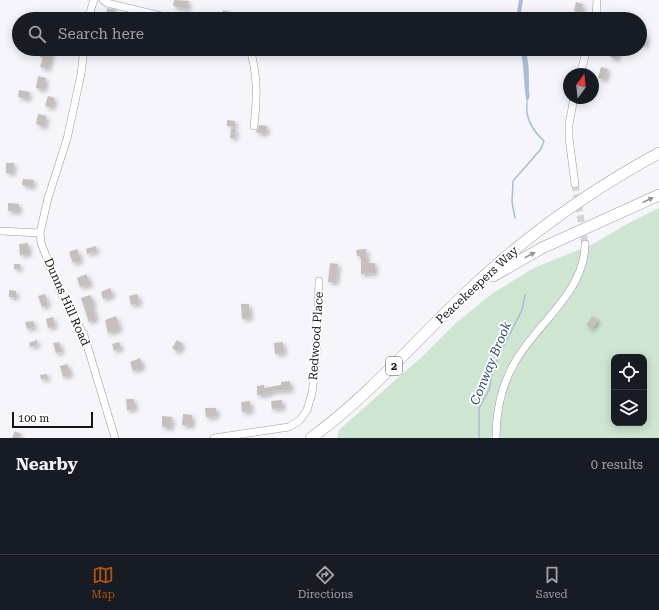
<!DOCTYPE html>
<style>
body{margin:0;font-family:"Roboto Serif",serif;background:#242831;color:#f1f3f6}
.controls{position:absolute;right:12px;bottom:12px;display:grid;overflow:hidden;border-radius:8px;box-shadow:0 2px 10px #0003}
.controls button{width:36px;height:36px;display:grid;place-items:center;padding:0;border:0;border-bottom:1px solid #363941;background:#171b24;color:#f1f3f6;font:20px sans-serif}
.compass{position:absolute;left:563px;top:68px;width:36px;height:36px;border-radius:50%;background:#171b24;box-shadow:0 2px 10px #0003;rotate:15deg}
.scale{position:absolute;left:12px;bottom:10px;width:81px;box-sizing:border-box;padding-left:4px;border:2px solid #151517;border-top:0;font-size:11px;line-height:14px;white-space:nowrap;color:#151517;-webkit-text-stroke:3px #fff;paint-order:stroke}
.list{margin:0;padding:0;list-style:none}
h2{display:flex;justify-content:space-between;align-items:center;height:52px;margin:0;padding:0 16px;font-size:17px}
h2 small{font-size:13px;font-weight:400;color:#9ea1a6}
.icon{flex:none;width:22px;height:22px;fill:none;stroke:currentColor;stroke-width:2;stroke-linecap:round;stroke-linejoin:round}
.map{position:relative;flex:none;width:659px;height:438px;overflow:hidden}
.search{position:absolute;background:#171b24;box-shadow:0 2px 10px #0003;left:12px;right:12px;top:12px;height:44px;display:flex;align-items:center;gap:10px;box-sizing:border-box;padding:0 14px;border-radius:22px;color:#9ea1a6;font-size:15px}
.sheet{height:116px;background:#171b24}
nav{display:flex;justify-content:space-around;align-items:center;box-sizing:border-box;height:56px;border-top:1px solid #363941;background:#171b24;font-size:11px;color:#9ea1a6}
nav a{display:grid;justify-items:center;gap:2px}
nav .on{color:#b45309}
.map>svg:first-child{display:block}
.green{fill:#cee5d1;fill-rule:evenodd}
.water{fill:#aabcd8}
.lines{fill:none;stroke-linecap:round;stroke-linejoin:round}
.stream{stroke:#aabcd8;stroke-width:1.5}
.building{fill:#c6c0bc;filter:url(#shadow)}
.minor-tunnel{stroke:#d3d3d9;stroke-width:7;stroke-dasharray:7 3.5;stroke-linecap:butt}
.minor-casing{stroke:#9b9ba1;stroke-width:8}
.highway-casing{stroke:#9b9ba1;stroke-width:12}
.minor{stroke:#fff;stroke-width:7}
.highway{stroke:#fff;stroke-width:11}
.oneway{fill:#969697}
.labels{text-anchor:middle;stroke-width:3.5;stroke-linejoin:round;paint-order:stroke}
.shield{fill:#fff;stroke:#5b5b5d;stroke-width:1}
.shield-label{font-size:11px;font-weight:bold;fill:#151517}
.street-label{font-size:12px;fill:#151517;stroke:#fff}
.water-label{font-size:13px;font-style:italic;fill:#2f4971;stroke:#fff}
</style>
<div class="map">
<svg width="659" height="438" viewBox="0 0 659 438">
<defs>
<filter id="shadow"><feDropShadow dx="2.5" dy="2.5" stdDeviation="2" flood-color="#0004"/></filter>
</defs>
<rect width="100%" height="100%" fill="#f5f5fb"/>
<path class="green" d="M659 208V438H337L339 430 425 354 457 322 493 293 534 268 593 244 627 224ZM614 357H644V423H614Z"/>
<g class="water">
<path d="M519 0H523L520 19H516Z"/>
<path d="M520 49H525C529 61 529 71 529 84 528 94 532 93 527 103 523 85 525 67 520 49Z"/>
</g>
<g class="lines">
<g class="stream">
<path d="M515 218 512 202 513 181 541 149 544 141C533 131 525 119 527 103"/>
<path d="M479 438V408L489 390 492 374 501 351 522 310 525 295"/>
</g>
</g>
<g class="building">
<path d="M174 0 189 1 187 9 173 6Z"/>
<path d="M576 2 583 4 581 13 574 11Z"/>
<path d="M107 8 116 10 114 19H106Z"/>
<path d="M223 10 230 12 229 19H222Z"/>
<path d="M643 34 647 36 645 46 641 45Z"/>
<path d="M611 49H619L617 59 610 57Z"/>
<path d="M44 50 52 53 48 69 40 67 43 58 40 57 41 51 44 52Z"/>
<path d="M601 67 608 69 605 80 598 78Z"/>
<path d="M38 76 46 78 44 90 36 88Z"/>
<path d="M19 90 30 92 28 99 18 97Z"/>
<path d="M48 96 55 98 52 108 45 106Z"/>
<path d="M38 114 46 116 45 127 36 124Z"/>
<path d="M227 120 235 121V127L227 126Z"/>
<path d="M259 125 267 126 266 134 255 132 258 129Z"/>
<path d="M231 129H236L235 138H230Z"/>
<path d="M6 163H14L13 173H6Z"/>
<path d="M23 179 34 180 33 187 22 185Z"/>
<path d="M8 203 19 204V212L8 211Z"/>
<path d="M28 243 29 254 20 255 19 244Z"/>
<path d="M96 246 97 251 87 254 86 249Z"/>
<path d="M77 249 81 260 73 263 69 252Z"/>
<path d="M366 249 367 263H375V273L361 274V258H360V256H357L356 250Z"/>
<path d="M330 263 338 264 336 282H328Z"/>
<rect x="14" y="264" width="6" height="5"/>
<path d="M86 274 91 284 80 287 77 278Z"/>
<path d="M110 288 113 295 103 299 101 292Z"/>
<path d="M9 290 16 291V298L9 297Z"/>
<path d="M45 294 48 305 42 307 38 296Z"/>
<path d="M137 294 140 303 131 305 129 296Z"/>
<path d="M90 295 94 303 92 304 96 319 89 322 81 298Z"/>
<path d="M241 304H249L250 318 242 319Z"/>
<path d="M116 316 120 329 108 333 105 320Z"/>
<path d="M592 316 598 320 592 329 586 325Z"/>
<path d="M53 317 55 326 48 328 46 319Z"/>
<path d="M33 321 35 327 27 329 25 322Z"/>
<path d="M37 340 38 345 30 347 29 343Z"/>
<path d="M177 340 183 344 178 352 172 348Z"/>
<path d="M59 342 62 352 56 353 53 343Z"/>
<path d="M119 342 121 348 114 351 112 344Z"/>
<path d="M283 342 284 353 275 354 274 343Z"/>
<path d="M140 358 143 367 133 371 130 362Z"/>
<path d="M67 364 71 374 63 377 60 366Z"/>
<path d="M47 374 48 379H41L40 375Z"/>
<path d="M290 381 291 390 270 391V394L257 395V386L264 385V388L281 385V382Z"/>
<path d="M126 399H134L135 409 127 410Z"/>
<path d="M282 400 283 408 272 409 271 401Z"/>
<path d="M250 401 251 411 242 412 241 402Z"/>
<path d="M205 408H216L217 416 206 417Z"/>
<path d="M183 414 192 415V426L182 425Z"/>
<path d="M162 416 172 417 171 428 162 427Z"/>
<path d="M15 431 21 434 19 438H12Z"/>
</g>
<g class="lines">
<path class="minor-tunnel" d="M575 184 585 244"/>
<defs>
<g id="minor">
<path d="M103 0 107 3 174 19"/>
<path d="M89 19 91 9 94 0"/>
<path d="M596 19 597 0"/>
<path d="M84 49 81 74 67 139 48 198 40 233 41 243 59 289 84 335 115 438"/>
<path d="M250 49C258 76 257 99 254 126"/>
<path d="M580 74 587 49"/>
<path d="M574 98 569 124V138L575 184"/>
<path d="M0 231 40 233"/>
<path d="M214 438 289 427 300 420 307 410 312 393 316 359 319 281"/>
<path d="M496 438C496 411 501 386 515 362 537 323 585 292 585 244"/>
</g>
<g id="highway">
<path d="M493 276 542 248 659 195"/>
<path d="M311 438C370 395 417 339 470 289 527 235 591 190 659 153"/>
</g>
</defs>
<use href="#minor" class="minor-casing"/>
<use href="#highway" class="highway-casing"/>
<use href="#minor" class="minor"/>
<use href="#highway" class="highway"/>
</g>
<defs><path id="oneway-solid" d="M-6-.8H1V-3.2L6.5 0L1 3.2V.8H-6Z"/></defs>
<g class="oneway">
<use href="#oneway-solid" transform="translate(648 200) rotate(-24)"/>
<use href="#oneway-solid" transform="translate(530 255) rotate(-28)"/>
</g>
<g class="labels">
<rect class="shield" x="386" y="357" width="16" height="18" rx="3"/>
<g class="shield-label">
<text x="394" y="370">2</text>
</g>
<g class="street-label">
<text transform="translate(477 285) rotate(-43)" y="4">Peacekeepers Way</text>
<text transform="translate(67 302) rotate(66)" y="4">Dunns Hill Road</text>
<text transform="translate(316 336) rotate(-86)" y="4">Redwood Place</text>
</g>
<g class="water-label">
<text transform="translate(490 363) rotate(-68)" y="5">Conway Brook</text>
</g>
</g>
</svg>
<div class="controls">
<button><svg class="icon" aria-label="locate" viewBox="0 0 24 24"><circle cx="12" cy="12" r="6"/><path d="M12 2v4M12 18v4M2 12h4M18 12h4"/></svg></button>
<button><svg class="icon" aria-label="layers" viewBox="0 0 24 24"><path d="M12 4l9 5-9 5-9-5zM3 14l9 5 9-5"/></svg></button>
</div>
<svg class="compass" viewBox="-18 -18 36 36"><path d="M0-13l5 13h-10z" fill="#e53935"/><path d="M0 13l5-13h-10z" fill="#9ea1a6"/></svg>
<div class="scale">100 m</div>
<div class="search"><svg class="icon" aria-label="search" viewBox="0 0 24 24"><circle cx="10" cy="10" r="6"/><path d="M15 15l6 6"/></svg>Search here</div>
</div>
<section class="sheet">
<h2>Nearby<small>0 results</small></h2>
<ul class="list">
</ul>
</section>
<nav>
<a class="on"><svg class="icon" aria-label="map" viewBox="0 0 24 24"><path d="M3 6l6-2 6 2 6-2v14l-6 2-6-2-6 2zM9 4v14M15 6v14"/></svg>Map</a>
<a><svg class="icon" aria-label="directions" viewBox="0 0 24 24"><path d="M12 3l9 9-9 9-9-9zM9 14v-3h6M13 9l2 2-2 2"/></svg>Directions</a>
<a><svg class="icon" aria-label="saved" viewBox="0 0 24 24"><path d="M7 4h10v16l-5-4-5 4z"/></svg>Saved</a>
</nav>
